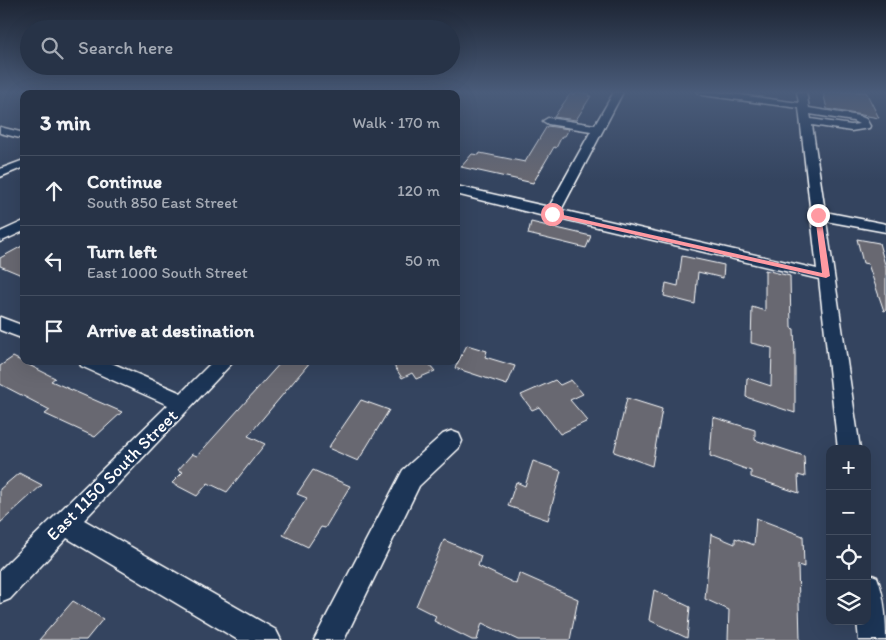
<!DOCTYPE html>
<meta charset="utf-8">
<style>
body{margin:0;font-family:Itim,sans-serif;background:#333f52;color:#f1f3f6}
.controls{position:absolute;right:15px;bottom:15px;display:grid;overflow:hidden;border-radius:10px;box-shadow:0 5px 20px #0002}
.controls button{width:45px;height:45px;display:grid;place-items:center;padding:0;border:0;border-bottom:1px solid #434e60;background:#273347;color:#f1f3f6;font:25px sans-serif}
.stop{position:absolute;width:15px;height:15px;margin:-11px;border:4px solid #ff9aa2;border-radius:50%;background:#fff}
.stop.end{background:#ff9aa2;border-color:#fff;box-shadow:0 1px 5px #0008}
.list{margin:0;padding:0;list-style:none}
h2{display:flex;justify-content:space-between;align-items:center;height:65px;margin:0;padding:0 20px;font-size:21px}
h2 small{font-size:16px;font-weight:400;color:#a4aab4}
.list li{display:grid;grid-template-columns:32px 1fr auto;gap:15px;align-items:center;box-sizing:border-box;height:70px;padding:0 20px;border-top:1px solid #434e60}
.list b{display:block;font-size:19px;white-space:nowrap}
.list p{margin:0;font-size:16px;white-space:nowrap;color:#a4aab4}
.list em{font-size:16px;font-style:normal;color:#a4aab4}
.icon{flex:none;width:28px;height:28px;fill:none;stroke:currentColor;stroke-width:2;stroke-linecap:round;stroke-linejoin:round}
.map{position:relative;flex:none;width:886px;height:640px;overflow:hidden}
.search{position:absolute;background:#273347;box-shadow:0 5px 20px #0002;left:20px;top:20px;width:440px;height:55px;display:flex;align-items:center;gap:12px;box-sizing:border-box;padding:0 18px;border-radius:28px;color:#a4aab4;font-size:19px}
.panel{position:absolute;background:#273347;box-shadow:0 5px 20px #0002;left:20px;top:90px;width:440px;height:275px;border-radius:10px}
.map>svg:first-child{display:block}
.building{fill:#686871;stroke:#fff}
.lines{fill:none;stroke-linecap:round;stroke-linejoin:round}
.minor-casing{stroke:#fff;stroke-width:3}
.minor{fill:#1d3557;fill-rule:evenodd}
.route{fill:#ff9aa2}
.labels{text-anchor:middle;stroke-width:4;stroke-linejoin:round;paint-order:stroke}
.near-street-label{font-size:18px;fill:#fff;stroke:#1d3557}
</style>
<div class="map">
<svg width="886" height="640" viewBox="0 0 886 640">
<rect width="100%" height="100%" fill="#34445f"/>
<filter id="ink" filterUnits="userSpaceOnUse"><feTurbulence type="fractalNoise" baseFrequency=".02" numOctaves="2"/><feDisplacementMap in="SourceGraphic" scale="10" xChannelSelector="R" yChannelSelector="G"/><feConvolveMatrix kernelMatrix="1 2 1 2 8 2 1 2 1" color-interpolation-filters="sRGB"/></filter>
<g filter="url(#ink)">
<g class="building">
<path d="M576 92 590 94 588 96H591L576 120 554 117 570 94H574Z"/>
<path d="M823 92H866L879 118 827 109Z"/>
<path d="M547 126 569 129 565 136H562L556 148 554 147 533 183 461 167 472 154 479 155 480 153 525 162Z"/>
<path d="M531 222 591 236 586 248 528 234Z"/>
<path d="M857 239 879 243 886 268V310L884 311 868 264 863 263Z"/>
<path d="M24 245V276L0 266V258Z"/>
<path d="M682 256 724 265 723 278 698 272 695 304 664 296 666 283 678 286Z"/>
<path d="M765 270 790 276 791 328 794 329 795 355V413L746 397 747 378 771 386 772 348 751 343 752 307 765 311Z"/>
<path d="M467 345 487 351 485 357 515 366 507 385 455 368Z"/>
<path d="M13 357 55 378 51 381 122 412 95 437 45 414 50 410 0 384V366Z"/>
<path d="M282 361H311L248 436 265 444 227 492 208 483 197 496 172 483 183 472 178 470 192 454 197 456Z"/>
<path d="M391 361H439L430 365 435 371 416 379 412 373 402 378Z"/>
<path d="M555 380 560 385 571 380 583 394 570 400 588 421 560 434 539 407 532 410 521 395Z"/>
<path d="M627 398 662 409 652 466 614 452Z"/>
<path d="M361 400 389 410 358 461 328 448Z"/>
<path d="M713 417 755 430V440L804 456 805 477 798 475 799 493 751 477V471L710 456Z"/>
<path d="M533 461 561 471 548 520 508 506 516 482 525 486Z"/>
<path d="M313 470 350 486 325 528 321 527 308 547 283 535 307 498 297 494Z"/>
<path d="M19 473 42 485 0 523V489Z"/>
<path d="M756 518 803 536 804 567 798 565 800 640H728L729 610 705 599 711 534 735 544V538L754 545Z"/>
<path d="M444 540 481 556 478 566 516 584 519 573 578 599 570 640H518L482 623 477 640H472L434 621 436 616 416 606Z"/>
<path d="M654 590 690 607 687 638 649 620Z"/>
<path d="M73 601 103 619 86 640H39Z"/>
</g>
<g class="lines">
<defs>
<g id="minor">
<path d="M148 92H166L169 94H150Z"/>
<path d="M178 92H190L188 94H176Z"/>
<path d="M614 92H623L561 210 817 269 799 108 702 95 697 92H718L799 103 797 92H806L809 108 859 116 866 119 870 126 869 128 851 131 812 125 825 212 886 224V232L826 221 860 449H838L819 279 555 217 552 218 456 194V186L549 207 591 131 548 124 543 121 548 118 595 125ZM810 114 853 121 859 124 851 125 811 119Z"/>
<path d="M0 127 24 133V139L0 133Z"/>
<path d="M24 160V167L0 177V169Z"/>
<path d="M24 221V231L0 242V232Z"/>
<path d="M0 317 24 326V339L0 330Z"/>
<path d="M79 361H107L181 393 213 361H234L84 520 276 630 281 640H238L67 538 10 599 0 603V570L168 405 81 366Z"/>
<path d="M451 431 459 434 462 441 459 448 419 486 344 640H314L403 470 443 434Z"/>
<path d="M867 573 877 577C885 597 886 619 886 640H859L857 621H867Z"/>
</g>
</defs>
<use href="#minor" class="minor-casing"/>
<use href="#minor" class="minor"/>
</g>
</g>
<linearGradient id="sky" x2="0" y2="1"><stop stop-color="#1d2534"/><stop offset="0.51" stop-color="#4a5c7a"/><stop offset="1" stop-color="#4a5c7a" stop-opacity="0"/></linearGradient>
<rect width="886" height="181" fill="url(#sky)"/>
<path class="route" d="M550 212 822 273 815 215 818 213 821 215 830 276 826 278 552 216 549 214Z"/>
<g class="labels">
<g class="near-street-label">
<text transform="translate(112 475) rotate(-45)" y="6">East 1150 South Street</text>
</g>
</g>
</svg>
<div class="controls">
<button>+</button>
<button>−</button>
<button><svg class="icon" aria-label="locate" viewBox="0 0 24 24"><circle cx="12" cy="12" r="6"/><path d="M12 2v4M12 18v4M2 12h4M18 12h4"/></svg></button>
<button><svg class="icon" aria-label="layers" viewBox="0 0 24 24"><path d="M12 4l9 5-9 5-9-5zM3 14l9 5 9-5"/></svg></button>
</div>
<div class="stop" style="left:552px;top:214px"></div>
<div class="stop end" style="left:818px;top:215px"></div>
<div class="search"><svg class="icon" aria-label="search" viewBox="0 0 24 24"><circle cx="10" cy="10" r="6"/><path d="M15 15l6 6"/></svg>Search here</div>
<section class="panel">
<h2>3 min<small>Walk · 170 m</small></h2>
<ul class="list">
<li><svg class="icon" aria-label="ahead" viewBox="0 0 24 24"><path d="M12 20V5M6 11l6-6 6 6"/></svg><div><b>Continue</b><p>South 850 East Street</p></div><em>120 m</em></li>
<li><svg class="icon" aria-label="left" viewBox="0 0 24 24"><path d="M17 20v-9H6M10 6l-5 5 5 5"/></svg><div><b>Turn left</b><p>East 1000 South Street</p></div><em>50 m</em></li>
<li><svg class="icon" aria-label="arrive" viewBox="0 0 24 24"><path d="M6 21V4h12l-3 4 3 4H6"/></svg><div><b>Arrive at destination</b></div></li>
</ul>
</section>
</div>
